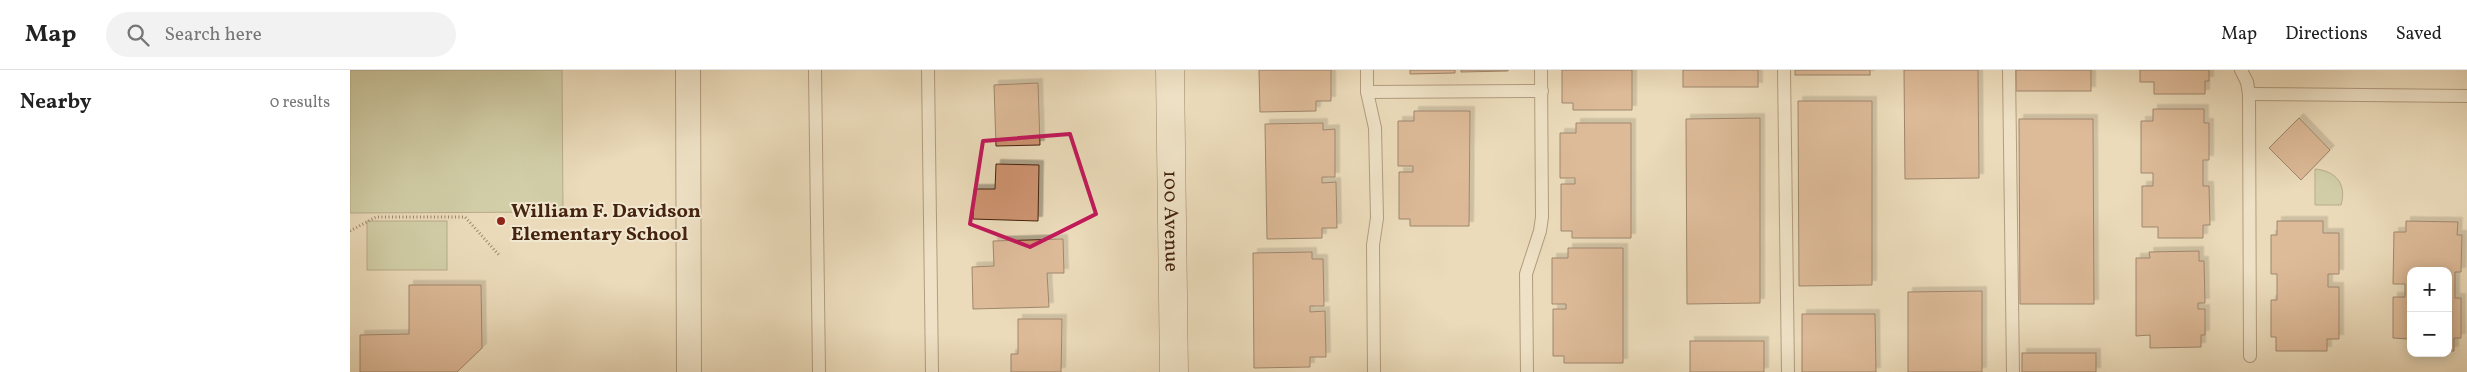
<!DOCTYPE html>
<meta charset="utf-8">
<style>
body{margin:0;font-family:Vollkorn,serif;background:#f2f2f2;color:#222}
.controls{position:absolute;right:15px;bottom:15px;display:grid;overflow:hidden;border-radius:10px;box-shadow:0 2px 12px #0003}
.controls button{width:45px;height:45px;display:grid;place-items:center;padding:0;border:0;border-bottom:1px solid #e0e0e0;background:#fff;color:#222;font:25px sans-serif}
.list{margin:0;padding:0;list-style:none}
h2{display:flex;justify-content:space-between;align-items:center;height:65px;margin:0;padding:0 20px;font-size:21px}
h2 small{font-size:16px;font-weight:400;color:#767676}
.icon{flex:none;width:28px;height:28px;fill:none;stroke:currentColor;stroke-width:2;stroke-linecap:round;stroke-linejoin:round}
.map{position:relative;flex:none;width:2117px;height:302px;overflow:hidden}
header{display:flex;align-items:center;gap:30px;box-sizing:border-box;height:70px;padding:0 25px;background:#fff;border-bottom:1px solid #e0e0e0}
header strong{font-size:24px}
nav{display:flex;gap:28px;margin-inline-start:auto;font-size:18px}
.search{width:350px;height:45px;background:#f2f2f2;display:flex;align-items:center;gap:12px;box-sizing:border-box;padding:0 18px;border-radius:28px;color:#767676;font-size:19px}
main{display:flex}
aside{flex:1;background:#fff}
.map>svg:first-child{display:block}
.green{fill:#b4c192;stroke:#7c7250}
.building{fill:#cd9370;stroke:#44230f;filter:url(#shadow)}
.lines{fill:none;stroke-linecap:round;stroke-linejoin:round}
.lane-casing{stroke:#6e513a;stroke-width:14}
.street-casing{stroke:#6e513a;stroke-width:26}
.secondary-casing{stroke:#44230f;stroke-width:29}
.path{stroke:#44230f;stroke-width:3;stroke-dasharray:1 2.5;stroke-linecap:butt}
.lane{stroke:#f2e8d2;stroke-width:12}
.street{stroke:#f2e8d2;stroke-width:24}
.secondary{stroke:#f2e8d2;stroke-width:28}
.marked{fill:none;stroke:#c2185b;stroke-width:4;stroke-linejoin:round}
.poi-dot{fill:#8f2418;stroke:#f2e8d2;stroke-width:2}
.labels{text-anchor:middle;stroke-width:4;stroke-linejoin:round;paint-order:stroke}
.poi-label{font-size:20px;font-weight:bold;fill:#44230f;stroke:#f2e8d2;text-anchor:start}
.street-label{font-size:20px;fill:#44230f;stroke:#f2e8d2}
</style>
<header>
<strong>Map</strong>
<div class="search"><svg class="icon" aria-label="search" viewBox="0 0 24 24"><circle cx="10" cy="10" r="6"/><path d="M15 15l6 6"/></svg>Search here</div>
<nav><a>Map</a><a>Directions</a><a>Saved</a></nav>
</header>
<main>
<aside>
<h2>Nearby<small>0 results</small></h2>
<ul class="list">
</ul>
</aside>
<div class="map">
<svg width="2117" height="302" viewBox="0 0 2117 302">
<defs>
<filter id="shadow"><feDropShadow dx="4.5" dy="-4.5" stdDeviation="0" flood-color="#0004"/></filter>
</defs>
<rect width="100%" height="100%" fill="#ebdbba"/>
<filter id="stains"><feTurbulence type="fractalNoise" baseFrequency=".004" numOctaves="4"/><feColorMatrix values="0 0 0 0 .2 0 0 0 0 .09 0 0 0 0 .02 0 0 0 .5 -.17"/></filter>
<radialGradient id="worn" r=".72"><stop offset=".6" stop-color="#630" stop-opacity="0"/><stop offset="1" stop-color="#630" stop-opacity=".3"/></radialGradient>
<g class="green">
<path d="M0 0H212L213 142 0 143Z"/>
<path d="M1965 99C1986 101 1997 114 1991 135H1965Z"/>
<rect x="17" y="151" width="80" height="49"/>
</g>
<g class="building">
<path d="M909 0H981V31H966V41L910 42Z"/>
<path d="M1060 0H1105V3L1060 4Z"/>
<path d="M1111 0H1158V1L1111 2Z"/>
<path d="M1212 0H1282V40H1223V33H1212Z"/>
<rect x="1333" y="0" width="75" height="17"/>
<rect x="1445" y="0" width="75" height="5"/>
<path d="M1554 0H1628L1629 108 1555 109Z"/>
<rect x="1666" y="0" width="75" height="21"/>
<path d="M1790 0H1859V11H1855V24H1804V12H1790Z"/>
<path d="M688 13 690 75 646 76 644 15Z"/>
<path d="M1448 31H1522V215L1449 216Z"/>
<path d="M1803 39H1854V53H1859V90H1853V116H1859L1860 155H1853V168H1808V157H1792V116H1803V103H1791V51H1803Z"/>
<path d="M1064 41H1120L1119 156H1060V149H1049V102H1063V96H1048V51H1064Z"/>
<path d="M1410 48V233L1337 234 1336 49Z"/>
<path d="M1949 48 1980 80 1951 110 1919 78Z"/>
<path d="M1669 49H1743L1744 234H1670Z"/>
<path d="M973 53V60L985 59V107H972V113L986 112 987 158H972V168L917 169 915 54Z"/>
<path d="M1226 53H1281V168H1222V161H1211V114H1225V108H1210V63H1226Z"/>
<path d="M646 94 689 95 688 151 623 149 624 119H645Z"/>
<path d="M1927 151H1973V163H1989V204H1978V217H1989V269H1977V281H1926V267H1921V230H1927V204H1921V165H1927Z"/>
<path d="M2056 151 2108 152 2107 165H2112L2111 202H2105V228H2111V268H2104V281H2098V201H2061V280H2059V269L2043 268V227H2055V214H2043L2044 162H2056Z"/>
<path d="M713 169 714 203H697L699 237 623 239 622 197 644 196 643 171Z"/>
<path d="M1218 178H1273V293H1214V286H1203V239H1216V234H1202V188H1218Z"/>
<path d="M1849 181V191H1854L1855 233H1848V239H1855V265H1851V277L1800 278V265L1786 266V188H1800L1799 182Z"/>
<path d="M962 182V189H973L974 236H960V242L975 241 976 287H960V297L904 298 903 183Z"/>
<path d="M59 215H131L132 278 107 302H10V265L59 264Z"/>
<path d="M1632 221V302H1558V222Z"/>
<path d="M1452 244H1525L1526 302H1452Z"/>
<path d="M668 249H712L711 302H661V284H668Z"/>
<rect x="1340" y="271" width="74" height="31"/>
<rect x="1672" y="283" width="74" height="19"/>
</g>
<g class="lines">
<defs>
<g id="lane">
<path d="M465 0 469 302"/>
<path d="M578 0 582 302"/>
<path d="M1017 0V22L1025 58 1027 148 1023 175 1024 302"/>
<path d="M1434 0 1438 302"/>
<path d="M1659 0 1663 302"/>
<path d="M1891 0 1897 12 1899 24 1900 286"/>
<path d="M1017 22 1192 21"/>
<path d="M1899 24 2117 26"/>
<path d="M1177 302 1176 204 1190 161 1192 147 1191 0"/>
</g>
<path id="street" d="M338 0 339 302"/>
<g id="secondary">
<path id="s1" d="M820 0 824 302"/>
</g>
</defs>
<use href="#lane" class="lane-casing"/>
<use href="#street" class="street-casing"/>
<use href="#secondary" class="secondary-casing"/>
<path class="path" d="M0 161 26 147H115L149 185"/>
<use href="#lane" class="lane"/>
<use href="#street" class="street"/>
<use href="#secondary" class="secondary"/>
</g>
<path d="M0 0H2117V302H0ZM720 64 746 144 680 177 620 154 633 71Z" fill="#ebdbba" fill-opacity=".55" fill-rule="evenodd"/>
<path class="marked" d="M720 64 746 144 680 177 620 154 633 71Z"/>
<circle class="poi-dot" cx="151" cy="151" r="5"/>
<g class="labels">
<g class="poi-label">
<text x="161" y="147">William F. Davidson<tspan x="161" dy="23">Elementary School</tspan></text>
</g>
<g class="street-label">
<text dy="7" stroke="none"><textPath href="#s1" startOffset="151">100 Avenue</textPath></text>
</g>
</g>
<rect width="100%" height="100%" filter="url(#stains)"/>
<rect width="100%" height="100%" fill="url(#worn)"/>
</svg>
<div class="controls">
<button>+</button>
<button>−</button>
</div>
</div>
</main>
